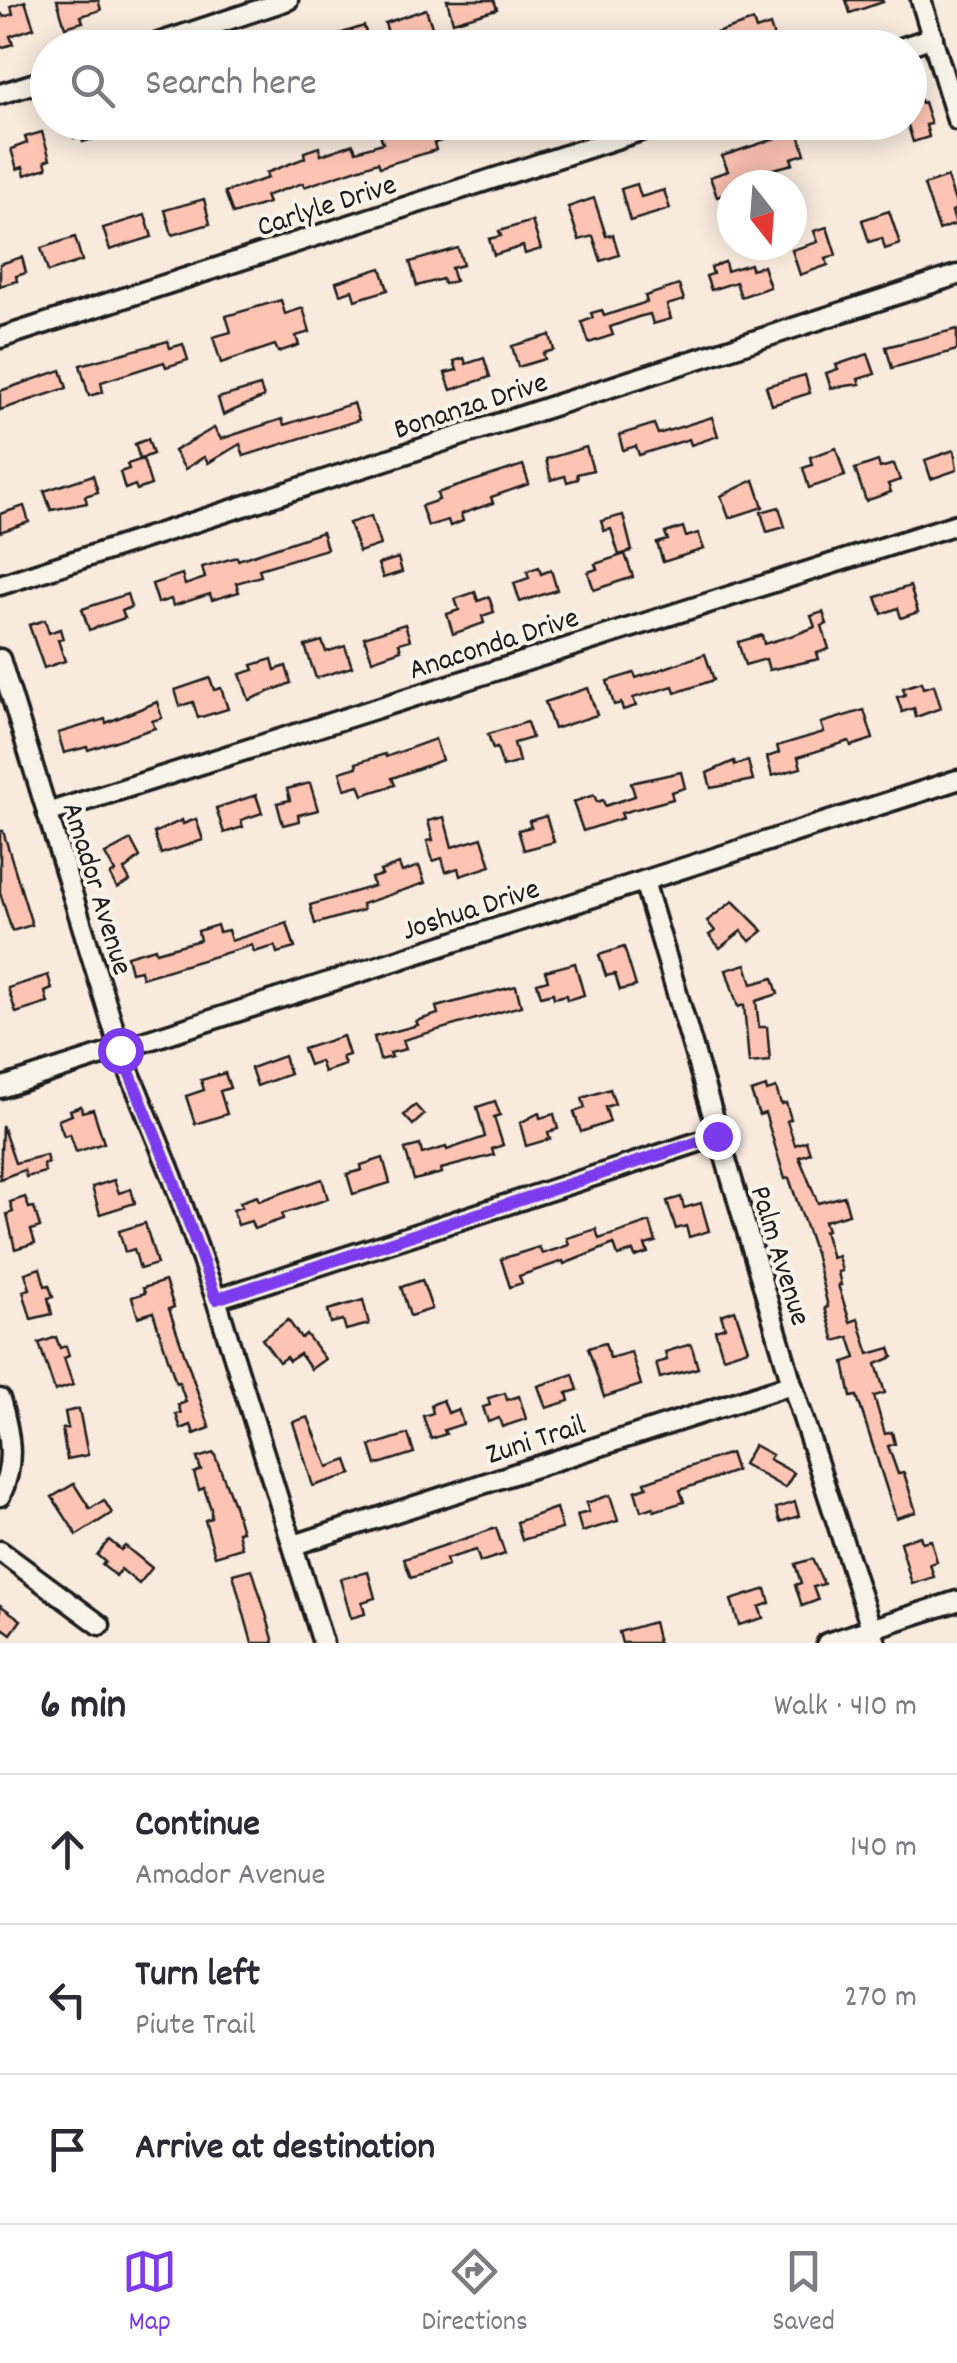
<!DOCTYPE html>
<meta charset="utf-8">
<style>
body{margin:0;font-family:Dekko,sans-serif;background:#f7f7f7;color:#2b2b33}
.compass{position:absolute;left:717px;top:170px;width:90px;height:90px;border-radius:50%;background:#fff;box-shadow:0 5px 25px #0003;rotate:163deg}
.stop{position:absolute;width:30px;height:30px;margin:-22px;border:8px solid #7c3aed;border-radius:50%;background:#fff}
.stop.end{background:#7c3aed;border-color:#fff;box-shadow:0 2px 10px #0008}
.list{margin:0;padding:0;list-style:none}
h2{display:flex;justify-content:space-between;align-items:center;height:130px;margin:0;padding:0 40px;font-size:42px}
h2 small{font-size:32px;font-weight:400;color:#7c7c81}
.list li{display:grid;grid-template-columns:65px 1fr auto;gap:30px;align-items:center;box-sizing:border-box;height:150px;padding:0 40px;border-top:2px solid #e1e1e2}
.list b{display:block;font-size:38px;white-space:nowrap}
.list p{margin:0;font-size:32px;white-space:nowrap;color:#7c7c81}
.list em{font-size:32px;font-style:normal;color:#7c7c81}
.icon{flex:none;width:55px;height:55px;fill:none;stroke:currentColor;stroke-width:2;stroke-linecap:round;stroke-linejoin:round}
.map{position:relative;flex:none;width:957px;height:1643px;overflow:hidden}
.search{position:absolute;background:#fff;box-shadow:0 5px 25px #0003;left:30px;right:30px;top:30px;height:110px;display:flex;align-items:center;gap:25px;box-sizing:border-box;padding:0 35px;border-radius:55px;color:#7c7c81;font-size:38px}
.sheet{height:580px;background:#fff}
nav{display:flex;justify-content:space-around;align-items:center;box-sizing:border-box;height:140px;border-top:2px solid #e1e1e2;background:#fff;font-size:28px;color:#7c7c81}
nav a{display:grid;justify-items:center;gap:5px}
nav .on{color:#7c3aed}
.map>svg:first-child{display:block}
.building{fill:#fdc4b3;stroke:#1c1c1c;stroke-width:2.5}
.lines{fill:none;stroke-linecap:round;stroke-linejoin:round}
.minor-casing{stroke:#1c1c1c;stroke-width:25}
.minor{stroke:#f7f3e8;stroke-width:18}
.route{stroke:#7c3aed;stroke-width:12}
.labels{text-anchor:middle;stroke-width:8;stroke-linejoin:round;paint-order:stroke}
.street-label{font-size:30px;fill:#1c1c1c;stroke:#f7f3e8}
</style>
<div class="map">
<svg width="957" height="1643" viewBox="0 0 957 1643">
<rect width="100%" height="100%" fill="#f8eadd"/>
<filter id="ink" filterUnits="userSpaceOnUse"><feTurbulence type="fractalNoise" baseFrequency=".01" numOctaves="2"/><feDisplacementMap in="SourceGraphic" scale="20" xChannelSelector="R" yChannelSelector="G"/><feConvolveMatrix kernelMatrix="1 2 1 2 8 2 1 2 1" color-interpolation-filters="sRGB"/></filter>
<g filter="url(#ink)">
<g class="building">
<path d="M57 0H98L101 10 81 16 83 22 65 27Z"/>
<path d="M447 0H494L497 9 453 22Z"/>
<path d="M846 0H882L883 2 850 13Z"/>
<path d="M25 1 34 28 10 36 13 44 0 48V12L4 17 13 14 11 6Z"/>
<path d="M426 9 434 33 419 38 422 48H406L402 35 390 39 385 23Z"/>
<path d="M753 21 756 30 770 25 774 38 746 48H668L667 44 703 34 704 37Z"/>
<path d="M364 26 371 48H329L326 38Z"/>
<path d="M599 31 601 38 608 36 612 48H579V37Z"/>
<path d="M910 75H912L921 103 924 102 931 124 926 125 929 137 913 142 907 122Z"/>
<path d="M77 122H114L116 132 83 142 81 136 74 138 71 124Z"/>
<path d="M451 122 494 125 434 143 436 150 380 167 378 162 304 187 303 183 265 196 268 203 233 214 225 192 268 178 266 173 305 158 304 152 319 147 321 155 353 144 356 151 383 143 380 134 415 123 418 132Z"/>
<path d="M798 131 805 154 791 158 793 164 745 176 748 185H732V192L717 197 710 177 728 171 722 156Z"/>
<path d="M42 132 50 159 45 161 47 168 25 175 23 167 17 169 11 149 27 143 25 137Z"/>
<path d="M947 177 957 207 952 212 956 224 939 230 924 185Z"/>
<path d="M637 184 641 197 664 190 670 209 630 221 621 189Z"/>
<path d="M594 198 606 236 613 235 619 255 601 261 593 236 579 240 568 207Z"/>
<path d="M204 199 210 224 172 235 165 210Z"/>
<path d="M889 211 900 244 885 249 882 238 869 242 862 220Z"/>
<path d="M145 215 152 237 110 250 103 228Z"/>
<path d="M532 221 541 249 525 254 523 246 494 255 489 239 501 236 499 231Z"/>
<path d="M827 227 836 255 826 259 828 265 800 275 792 250 818 242 814 231Z"/>
<path d="M75 237 82 261 48 272 41 248Z"/>
<path d="M458 248 463 265 451 268 455 281 444 284 442 279 417 286 410 262Z"/>
<path d="M22 257 26 273 16 276 17 281 0 286V264Z"/>
<path d="M725 262 727 271 750 264 751 269 763 266 770 287 741 297 736 282 711 290 706 276 713 274 711 267Z"/>
<path d="M381 268 388 290 355 300 352 290 340 294 336 282Z"/>
<path d="M679 285 684 300 667 305 671 319 653 324 650 314 638 317 610 327 613 335 589 343 582 322 593 318 591 313 602 310 604 316 647 302 645 296Z"/>
<path d="M281 300 285 314 303 308 310 332 296 336 299 345 278 352 275 345 221 363 213 337 231 332 226 316Z"/>
<path d="M957 329V350L892 368 886 347Z"/>
<path d="M550 335 554 350 543 353 545 359 518 367 512 346Z"/>
<path d="M168 341 170 348 183 344 188 360 166 367 164 362 101 382 103 392 89 396 80 365Z"/>
<path d="M868 354 875 374 858 379 860 384 831 388 826 373 838 369 836 365Z"/>
<path d="M464 358 466 364 484 358 490 377 451 390 445 373 457 370 454 361Z"/>
<path d="M61 370 67 388 0 410V391Z"/>
<path d="M805 375 810 393 772 405 766 386Z"/>
<path d="M260 386 264 397 223 415 218 398Z"/>
<path d="M354 403 359 420 244 456 240 444 208 463 204 457 185 469 174 451 214 428 221 439 282 419 284 425Z"/>
<path d="M712 417 718 436 691 445 689 439 639 455 636 446 623 450 619 435 654 424 658 434Z"/>
<path d="M148 439 153 454 140 459 135 444Z"/>
<path d="M586 447 593 470 577 474 578 479 567 482 565 476 551 480 546 459Z"/>
<path d="M836 448 845 476 809 488 803 468 812 465 810 457Z"/>
<path d="M954 450 957 470 931 479 925 460Z"/>
<path d="M143 459 151 485 137 490 135 485 125 489 120 472 129 469 127 464Z"/>
<path d="M878 461 880 468 894 464 900 480 888 484 891 492 866 501 855 469Z"/>
<path d="M523 465 529 484 491 497 493 503 461 514 463 521 450 526 448 520 428 526 421 506 439 500 437 493Z"/>
<path d="M93 475 98 492 85 496 87 503 51 510 44 491Z"/>
<path d="M754 480 763 507 729 518 721 496Z"/>
<path d="M24 506 29 522 0 532V514Z"/>
<path d="M779 507 785 527 767 532 761 512Z"/>
<path d="M623 515 632 551 619 555 611 529 604 531 601 521Z"/>
<path d="M371 516 380 545 359 552 349 523Z"/>
<path d="M683 527 686 537 698 533 704 549 663 562 657 543 668 540 665 533Z"/>
<path d="M322 532 327 549 259 569 261 576 236 583 239 592 212 600 210 594 173 606 171 599 158 603 152 584 182 574 185 585 205 578 202 567 237 557 238 560Z"/>
<path d="M625 554 633 577 594 590 588 572 597 569 595 564Z"/>
<path d="M398 558 402 572 383 578 378 564Z"/>
<path d="M539 567 541 574 551 570 557 590 520 602 514 583 529 578 527 571Z"/>
<path d="M910 586 918 612 901 618 898 608 882 614 876 597Z"/>
<path d="M475 592 478 601 489 597 494 612 482 616 484 623 453 634 447 614 459 610 455 599Z"/>
<path d="M127 594 131 607 122 611 125 618 89 630 82 609Z"/>
<path d="M823 612 827 624 822 626 829 649 817 653 819 659 769 670 766 659 745 665 738 642 762 635 764 644 794 635 815 627 811 616Z"/>
<path d="M45 620 49 633 60 629 63 639 58 640 65 661 44 668 29 625Z"/>
<path d="M405 624 410 640 399 643 401 650 372 660 364 637Z"/>
<path d="M322 641 326 652 345 646 352 667 316 678 305 646Z"/>
<path d="M705 654 714 680 675 693 673 686 633 698 636 706 623 710 621 703 614 705 607 681 634 673 636 678Z"/>
<path d="M272 659 275 670 286 666 291 683 249 700 240 674 254 670 252 665Z"/>
<path d="M210 678 214 690 221 688 228 709 198 718 193 702 180 706 175 690Z"/>
<path d="M921 682 923 688 934 685 941 708 916 717 914 708 902 712 897 697 905 695 903 688Z"/>
<path d="M588 688 597 715 554 729 545 702Z"/>
<path d="M157 702 162 718 152 721 155 728 88 750 87 747 64 753 58 733 105 719 106 723Z"/>
<path d="M864 710 873 739 851 746 849 741 798 757 801 768 772 776 767 757 779 753 777 746 824 732 821 723Z"/>
<path d="M527 722 532 738 514 743 519 762 503 767 497 748 493 749 488 734Z"/>
<path d="M435 739 442 760 392 778 395 785 363 795 359 785 345 789 340 772 357 767 356 763 385 754 386 757Z"/>
<path d="M734 761 735 765 748 761 753 780 711 788 707 773Z"/>
<path d="M681 772 685 788 671 792 673 799 621 813 623 818 583 831 573 802 594 795 597 802 603 800 605 806 635 796 631 783Z"/>
<path d="M310 783 318 810 298 815 299 821 283 825 277 803 290 800 287 789Z"/>
<path d="M256 795 262 813 241 820 243 827 224 833 216 808Z"/>
<path d="M546 816 554 842 524 850 518 830 531 827 529 821Z"/>
<path d="M444 817 452 847 482 838 491 866 460 876 458 868 446 872 442 858 433 861 427 841 433 840 428 821Z"/>
<path d="M196 819 203 840 161 854 154 833 182 820 183 824Z"/>
<path d="M0 831H3L32 925 12 931 0 893Z"/>
<path d="M131 840 140 857 124 870 130 881 117 888 110 875 115 872 105 854Z"/>
<path d="M399 864 402 872 419 866 425 883 362 904 363 910 315 924 310 905 374 886 371 878 382 875 380 871Z"/>
<path d="M733 901 763 931 750 941 741 931 720 948 709 935 715 931 707 921Z"/>
<path d="M287 923 295 948 277 953 275 946 254 952 252 945 142 978 140 970 131 972 127 956 155 948 156 952 200 940 198 931 217 925 219 932 228 930 231 941Z"/>
<path d="M624 947 636 986 620 990 615 974 606 976 599 955Z"/>
<path d="M575 963 584 995 567 1000 566 995 554 998 553 993 541 996 537 983 548 980 545 971Z"/>
<path d="M746 964 752 984 773 978 778 994 756 1001 759 1027H767L770 1061 749 1063 744 1005 738 1007 726 970Z"/>
<path d="M48 975 52 989 45 992 48 1003 16 1013 8 988Z"/>
<path d="M516 986 521 1006 403 1040 406 1049 390 1053 392 1057 380 1060 374 1037 418 1025 416 1021 438 1014 436 1007Z"/>
<path d="M343 1036 349 1055 342 1057 345 1065 324 1072 320 1061 309 1065 303 1049Z"/>
<path d="M284 1056 290 1074 257 1086 251 1068Z"/>
<path d="M225 1073 230 1088 220 1091 227 1114 195 1124 186 1096 204 1090 201 1080Z"/>
<path d="M766 1087 767 1091 776 1088 781 1104 786 1103 791 1119 787 1121 795 1145 806 1141 810 1153 799 1157 818 1203 844 1196 849 1214 824 1221 827 1230 824 1231 832 1258 838 1256 842 1271 838 1272 841 1285H838L850 1322 858 1319 869 1354 890 1348 893 1357 876 1364 885 1393 874 1396 885 1434 892 1432 895 1444 888 1446 898 1474 904 1473 916 1512 896 1518 857 1396 851 1397 844 1362 856 1358 849 1337 835 1341 825 1308 828 1307 815 1253 789 1178 785 1179 765 1113 759 1115 751 1092Z"/>
<path d="M610 1089 615 1104 605 1107 610 1122 581 1132 574 1112 585 1108 582 1098Z"/>
<path d="M495 1101 500 1115 494 1117 503 1145 492 1149 494 1155 441 1169 442 1173 414 1180 405 1149 420 1145 422 1154 446 1147 447 1150 485 1137 477 1107Z"/>
<path d="M415 1105 424 1115 413 1125 404 1115Z"/>
<path d="M81 1106 82 1112 93 1109 104 1143 76 1152 70 1134 64 1136 58 1120 72 1115 70 1110Z"/>
<path d="M539 1113 540 1118 554 1114 558 1129 548 1132 550 1139 526 1146 520 1123Z"/>
<path d="M2 1125 15 1163 46 1155 48 1163 43 1164 45 1172 26 1177 24 1170 0 1179Z"/>
<path d="M383 1158 390 1183 353 1194 347 1174 362 1170 361 1165Z"/>
<path d="M322 1179 328 1199 282 1214 283 1219 254 1229 251 1221 238 1225 233 1210 242 1207 240 1202 257 1196 259 1201Z"/>
<path d="M114 1180 119 1193 131 1189 135 1203 100 1214 92 1187Z"/>
<path d="M25 1197 29 1208 34 1207 40 1227 31 1230 35 1243 15 1249 7 1214 13 1212 10 1202Z"/>
<path d="M681 1197 684 1208 701 1203 709 1231 689 1237 686 1226 676 1229 667 1201Z"/>
<path d="M650 1222 656 1242 645 1245 648 1253 635 1257 633 1251 618 1256 614 1244 564 1264 563 1261 519 1276 522 1283 510 1287 501 1259 539 1247 542 1254 569 1245 567 1238 596 1229 599 1239Z"/>
<path d="M145 1223 157 1264 140 1269 134 1249 125 1252 119 1231Z"/>
<path d="M40 1268 45 1286 49 1285 53 1297 48 1298 52 1314 31 1319 23 1291 30 1289 25 1273Z"/>
<path d="M422 1280 432 1309 410 1316 401 1287Z"/>
<path d="M165 1281 174 1307 169 1309 210 1428 194 1434 191 1425 181 1429 176 1414 181 1413 178 1405 186 1402 179 1382 176 1383 153 1312 138 1317 132 1297 145 1293 143 1288Z"/>
<path d="M363 1300 369 1324 346 1330 343 1320 331 1323 328 1310Z"/>
<path d="M735 1310 748 1349 723 1357 715 1330 725 1327 721 1315Z"/>
<path d="M288 1320 301 1338 306 1334 325 1359 311 1369 300 1354 289 1361 286 1357 279 1362 262 1339Z"/>
<path d="M56 1337 60 1348 66 1346 69 1356 64 1358 73 1385 55 1391 39 1343Z"/>
<path d="M605 1343 610 1358 631 1352 641 1385 604 1397 588 1348Z"/>
<path d="M691 1344 698 1368 660 1378 656 1363 667 1360 665 1352Z"/>
<path d="M573 1374 578 1390 567 1393 569 1401 546 1408 538 1386Z"/>
<path d="M505 1393 507 1400 519 1396 526 1419 502 1427 499 1418 488 1422 483 1407 490 1405 488 1398Z"/>
<path d="M443 1400 448 1413 458 1409 463 1424 444 1430 446 1434 431 1439 423 1416 433 1413 431 1405Z"/>
<path d="M79 1409 88 1455 67 1459 62 1429 68 1428 65 1412Z"/>
<path d="M308 1417 328 1467 347 1460 352 1474 313 1486 293 1422Z"/>
<path d="M408 1434 414 1453 376 1465 370 1446Z"/>
<path d="M754 1445 772 1455 769 1459 794 1473 785 1488 743 1464Z"/>
<path d="M214 1453 233 1502 242 1531 238 1532 242 1548 215 1556 205 1520 211 1518V1509L204 1488 199 1490 194 1473 201 1470 197 1458Z"/>
<path d="M730 1453 736 1471 680 1490 684 1502 654 1511 653 1507 641 1511 635 1491 647 1487 645 1482Z"/>
<path d="M74 1484 90 1509 104 1500 112 1513 77 1535 52 1497Z"/>
<path d="M610 1495 618 1521 582 1532 577 1515 589 1512 586 1503Z"/>
<path d="M795 1502 799 1516 780 1522 776 1508Z"/>
<path d="M556 1508 562 1529 522 1540 517 1522Z"/>
<path d="M496 1528 505 1554 480 1562 476 1550 446 1559 448 1566 411 1578 404 1559Z"/>
<path d="M920 1536 922 1542 931 1540 937 1562 930 1564 934 1577 912 1584 900 1542Z"/>
<path d="M109 1540 121 1550 125 1546 152 1568 139 1584 121 1569 116 1576 102 1565 105 1562 97 1555Z"/>
<path d="M812 1559 824 1584 813 1587 818 1600 802 1606 795 1585 801 1583 795 1564Z"/>
<path d="M252 1569 266 1614 274 1643H252L233 1574Z"/>
<path d="M368 1572 375 1598 362 1602 365 1614 351 1618 340 1579Z"/>
<path d="M766 1589 770 1603 759 1607 763 1618 739 1625 731 1600Z"/>
<path d="M0 1605 21 1620 11 1634 0 1626Z"/>
<path d="M653 1622 658 1643H622L619 1632Z"/>
</g>
<g class="lines">
<defs>
<g id="minor">
<path d="M921 0 957 120"/>
<path d="M143 48 288 0"/>
<path d="M901 48 933 37"/>
<path d="M0 94 48 79"/>
<path d="M0 338 668 122"/>
<path d="M0 585 957 275"/>
<path d="M0 659 120 1049 172 1176 216 1299 323 1643"/>
<path d="M47 813 957 524"/>
<path d="M644 881 792 1384 876 1643"/>
<path d="M0 1088 957 780"/>
<path d="M216 1299 717 1136"/>
<path d="M0 1399C10 1433 16 1463 0 1496"/>
<path d="M294 1545 792 1384"/>
<path d="M0 1551 100 1625"/>
<path d="M827 1643 957 1601"/>
</g>
</defs>
<use href="#minor" class="minor-casing"/>
<use href="#minor" class="minor"/>
</g>
</g>
<g class="lines" filter="url(#ink)">
<path class="route" d="M120 1050 172 1176 216 1299 717 1136"/>
</g>
<g class="labels">
<g class="street-label">
<text transform="translate(326 204) rotate(-18)" y="10">Carlyle Drive</text>
<text transform="translate(470 404) rotate(-18)" y="10">Bonanza Drive</text>
<text transform="translate(493 642) rotate(-18)" y="10">Anaconda Drive</text>
<text transform="translate(99 888) rotate(73)" y="10">Amador Avenue</text>
<text transform="translate(470 908) rotate(-18)" y="10">Joshua Drive</text>
<text transform="translate(782 1255) rotate(73)" y="10">Palm Avenue</text>
<text transform="translate(535 1438) rotate(-18)" y="10">Zuni Trail</text>
</g>
</g>
</svg>
<svg class="compass" viewBox="-18 -18 36 36"><path d="M0-13l5 13h-10z" fill="#e53935"/><path d="M0 13l5-13h-10z" fill="#7c7c81"/></svg>
<div class="stop" style="left:120px;top:1050px"></div>
<div class="stop end" style="left:717px;top:1136px"></div>
<div class="search"><svg class="icon" aria-label="search" viewBox="0 0 24 24"><circle cx="10" cy="10" r="6"/><path d="M15 15l6 6"/></svg>Search here</div>
</div>
<section class="sheet">
<h2>6 min<small>Walk · 410 m</small></h2>
<ul class="list">
<li><svg class="icon" aria-label="ahead" viewBox="0 0 24 24"><path d="M12 20V5M6 11l6-6 6 6"/></svg><div><b>Continue</b><p>Amador Avenue</p></div><em>140 m</em></li>
<li><svg class="icon" aria-label="left" viewBox="0 0 24 24"><path d="M17 20v-9H6M10 6l-5 5 5 5"/></svg><div><b>Turn left</b><p>Piute Trail</p></div><em>270 m</em></li>
<li><svg class="icon" aria-label="arrive" viewBox="0 0 24 24"><path d="M6 21V4h12l-3 4 3 4H6"/></svg><div><b>Arrive at destination</b></div></li>
</ul>
</section>
<nav>
<a class="on"><svg class="icon" aria-label="map" viewBox="0 0 24 24"><path d="M3 6l6-2 6 2 6-2v14l-6 2-6-2-6 2zM9 4v14M15 6v14"/></svg>Map</a>
<a><svg class="icon" aria-label="directions" viewBox="0 0 24 24"><path d="M12 3l9 9-9 9-9-9zM9 14v-3h6M13 9l2 2-2 2"/></svg>Directions</a>
<a><svg class="icon" aria-label="saved" viewBox="0 0 24 24"><path d="M7 4h10v16l-5-4-5 4z"/></svg>Saved</a>
</nav>
